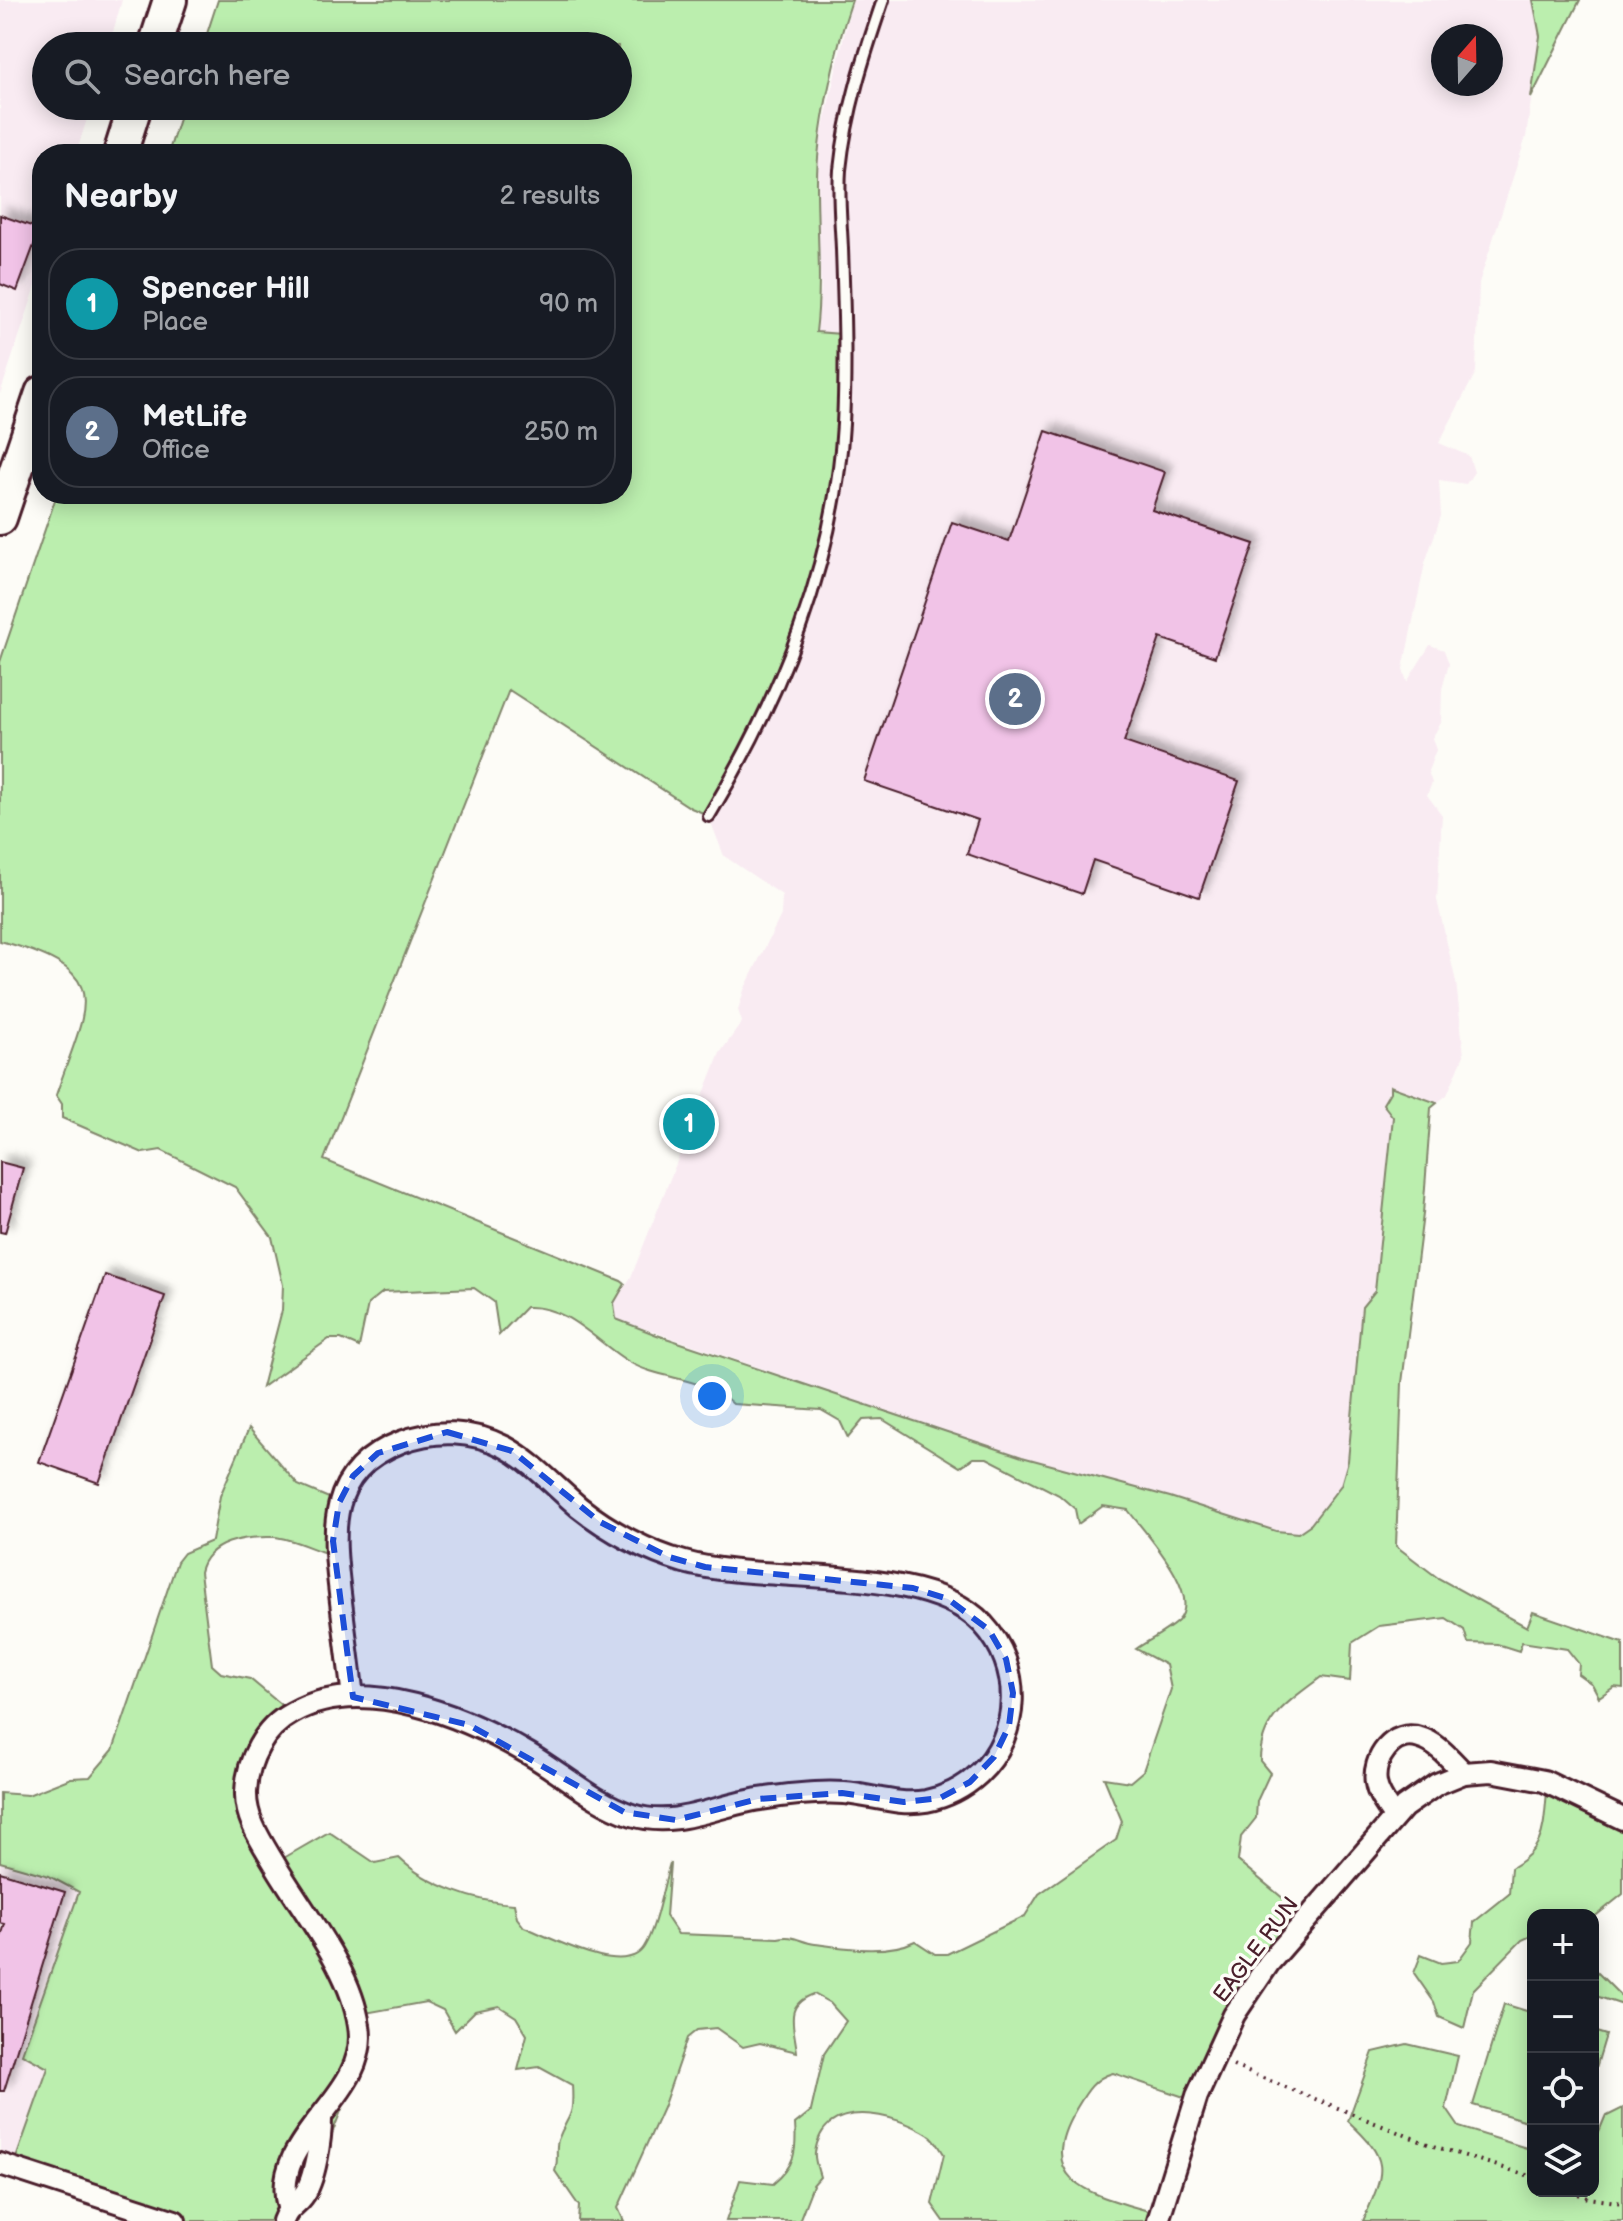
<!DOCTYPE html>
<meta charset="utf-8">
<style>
body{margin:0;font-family:"Balsamiq Sans",sans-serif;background:#242831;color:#f1f3f6}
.controls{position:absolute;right:24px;bottom:24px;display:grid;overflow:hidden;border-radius:16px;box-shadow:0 4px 20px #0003}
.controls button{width:72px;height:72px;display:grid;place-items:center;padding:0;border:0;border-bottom:2px solid #363941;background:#171b24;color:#f1f3f6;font:40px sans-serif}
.compass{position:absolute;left:1431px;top:24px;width:72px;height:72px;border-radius:50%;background:#171b24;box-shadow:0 4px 20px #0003;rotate:20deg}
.you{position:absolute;left:712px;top:1396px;width:28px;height:28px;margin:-20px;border:6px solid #fff;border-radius:50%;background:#1a73e8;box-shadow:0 0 0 12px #1a73e833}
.badge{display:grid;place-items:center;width:52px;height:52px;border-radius:50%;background:#0b8043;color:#fff;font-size:26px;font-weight:700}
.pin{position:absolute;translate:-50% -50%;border:4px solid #fff;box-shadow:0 2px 8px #0006}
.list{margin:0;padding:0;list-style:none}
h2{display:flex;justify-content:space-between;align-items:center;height:104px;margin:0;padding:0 32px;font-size:34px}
h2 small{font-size:26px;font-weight:400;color:#9ea1a6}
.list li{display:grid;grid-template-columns:52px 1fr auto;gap:24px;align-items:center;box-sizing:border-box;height:112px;margin:0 16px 16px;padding:0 16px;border:2px solid #363941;border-radius:32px}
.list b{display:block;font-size:30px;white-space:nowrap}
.list p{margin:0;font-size:26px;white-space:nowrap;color:#9ea1a6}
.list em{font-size:26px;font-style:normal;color:#9ea1a6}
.icon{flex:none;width:44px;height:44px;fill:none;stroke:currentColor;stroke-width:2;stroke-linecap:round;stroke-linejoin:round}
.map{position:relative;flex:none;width:1623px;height:2221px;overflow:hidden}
.search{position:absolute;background:#171b24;box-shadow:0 4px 20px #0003;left:32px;top:32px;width:600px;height:88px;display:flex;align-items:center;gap:20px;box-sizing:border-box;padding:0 28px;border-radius:44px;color:#9ea1a6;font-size:30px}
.panel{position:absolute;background:#171b24;box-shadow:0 4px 20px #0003;left:32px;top:144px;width:600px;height:360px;border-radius:32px}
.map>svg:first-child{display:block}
.built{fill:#f9ebf2;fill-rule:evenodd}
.green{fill:#bbeeae;stroke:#82866c;stroke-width:2}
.building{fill:#f1c3e7;stroke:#4a1f2b;stroke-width:2;filter:url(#shadow)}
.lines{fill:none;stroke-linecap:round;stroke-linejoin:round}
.service-casing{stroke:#4a1f2b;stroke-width:16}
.minor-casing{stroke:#4a1f2b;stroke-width:26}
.primary-casing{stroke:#4a1f2b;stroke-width:38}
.path{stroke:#4a1f2b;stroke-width:4;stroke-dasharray:2 6;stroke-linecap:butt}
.service{stroke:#fdfcf7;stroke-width:10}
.minor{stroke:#fdfcf7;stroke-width:20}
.primary{stroke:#fdfcf7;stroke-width:32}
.marked{fill:#1d4ed8;fill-opacity:0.2;stroke:#1d4ed8;stroke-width:6;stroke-dasharray:16 10;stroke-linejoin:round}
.labels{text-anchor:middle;stroke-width:7;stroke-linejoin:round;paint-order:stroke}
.street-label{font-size:22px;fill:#4a1f2b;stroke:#fdfcf7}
</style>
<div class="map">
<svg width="1623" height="2221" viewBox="0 0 1623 2221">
<defs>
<filter id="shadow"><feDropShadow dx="7" dy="-7" stdDeviation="4" flood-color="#0004"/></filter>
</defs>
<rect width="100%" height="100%" fill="#fdfcf7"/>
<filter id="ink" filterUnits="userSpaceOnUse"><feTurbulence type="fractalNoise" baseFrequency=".0125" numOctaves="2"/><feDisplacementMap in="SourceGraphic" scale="16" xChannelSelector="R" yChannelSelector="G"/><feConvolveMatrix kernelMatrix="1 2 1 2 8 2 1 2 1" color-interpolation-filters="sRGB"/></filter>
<g filter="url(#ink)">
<g class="built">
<path d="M0 0H122L109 46H46V106H91L76 154H42V268L0 394Z"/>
<path d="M852 0H1533L1540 36 1526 137 1479 283 1476 372 1439 443 1469 456 1474 472 1466 484 1439 480 1441 516 1425 563 1403 669 1407 682 1430 645 1444 650 1449 664 1442 689 1441 723 1432 738 1436 750 1428 771 1432 783 1427 795 1442 815 1437 900 1456 982 1464 1055 1447 1095 1437 1103 1390 1087 1383 1104 1393 1117 1375 1291 1362 1307 1348 1461 1341 1484 1311 1524 1298 1533 1276 1531 1170 1497 1022 1457 616 1319 614 1303 631 1277 720 1053 742 1022 738 1010 744 990 781 915 782 895 724 856 708 815 841 334 816 333 821 290 816 184 820 141ZM1443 36H1491V84H1443Z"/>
<path d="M0 1855 83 1886 23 2054 48 2067 13 2166H0Z"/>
</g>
<g class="green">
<path d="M218 0H852C835 50 816 133 817 186 817 235 822 283 816 332L841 334 843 428 826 535 772 695 708 815 691 808 509 690 324 1160 621 1281 625 1284 614 1303 616 1319 657 1335 1022 1457 1170 1497 1276 1531 1298 1533 1311 1524 1341 1485 1348 1461 1362 1307 1375 1291 1393 1117 1383 1104 1390 1092V1086L1437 1103 1431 1108 1423 1214 1402 1383 1396 1546 1438 1578 1527 1627 1533 1612 1623 1643V1688L1614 1687 1599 1697 1592 1684 1578 1674 1579 1664 1567 1649 1522 1642 1519 1651 1497 1644 1468 1643 1464 1630 1446 1618 1379 1626 1352 1643 1350 1681 1321 1677C1290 1701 1260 1717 1260 1761L1270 1773 1257 1801 1256 1818 1241 1837 1238 1861 1308 1919 1190 2099 1113 2073C1093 2078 1085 2094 1075 2111 1030 2187 1101 2196 1158 2214L1155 2221H944L932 2204 944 2154C940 2148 935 2138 929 2135 896 2114 823 2094 815 2153 814 2159 818 2170 820 2177L813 2185 799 2221H726L740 2180 773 2184C795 2166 797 2151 795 2124L811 2111 824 2054 846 2021 830 2003 814 1994C783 2005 794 2025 797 2052L760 2043 743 2047 716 2028 697 2030 687 2038 663 2108 618 2208 624 2221H578L579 2206 555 2171C559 2160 555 2150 558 2140 569 2112 574 2120 572 2085L539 2067 518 2070 527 2035 516 2017 499 2006 475 2011 455 2031 443 2010 426 2002 365 2013 345 2101 297 2221H159L14 2164 48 2068 22 2054 79 1892 49 1876 0 1862V1793L28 1795 71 1778 90 1777 113 1750 177 1562 184 1553 212 1541 220 1496 249 1428 298 1485 336 1501 329 1554C312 1549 291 1538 274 1537 245 1536 207 1541 200 1572L212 1665 221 1673 250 1679 286 1709C246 1784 239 1782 282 1859L329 1832 375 1863 399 1858C427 1885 476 1902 514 1904L517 1918 524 1927C550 1937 625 1978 644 1947 656 1928 663 1886 670 1863L666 1916 678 1934 778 1938C793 1934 800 1942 815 1944 845 1948 887 1955 915 1941L935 1954H947L1025 1916 1039 1894 1116 1840 1122 1821 1104 1778 1130 1782 1143 1771 1171 1689 1166 1665 1136 1649C1149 1640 1166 1632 1178 1621 1204 1595 1145 1533 1128 1510L1103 1506 1078 1524 1075 1509 1059 1495 987 1458H973L960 1467 882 1419 863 1420 848 1438 840 1421 821 1410 733 1404C704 1376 662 1381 629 1362 596 1342 568 1305 526 1307L499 1335 494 1302 474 1288 383 1292 368 1304 359 1347 341 1339H329L262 1387 282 1310 283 1285 272 1237 235 1187 161 1150 143 1153 62 1118V1104L56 1095C87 1004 117 972 0 941V662L57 494H622V154H168L183 106H618V46H203Z"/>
<path d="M1533 0H1580L1531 98 1540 36Z"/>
<path d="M1547 1792 1623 1828V1894L1593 1918 1533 1915V1935L1522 1940 1473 1990 1464 2028 1439 2017 1434 2002 1414 1973 1421 1955 1441 1963 1458 1961 1472 1942 1474 1922 1509 1894 1511 1868C1546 1848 1543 1829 1547 1792Z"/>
<path d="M1593 1968 1623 1998V2005L1593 1995Z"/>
<path d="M1504 2004 1533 2013V2123L1473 2105Z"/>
<path d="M1593 2031 1606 2035 1593 2078Z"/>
<path d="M1407 2044 1458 2056 1446 2108 1459 2127 1533 2150V2191H1593V2146L1605 2117 1623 2108V2221H1363C1386 2169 1391 2161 1348 2121L1373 2052Z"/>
</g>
<g class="building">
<path d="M0 215 40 229 17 291 0 284Z"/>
<path d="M1046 431 1165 472 1152 510 1254 544 1215 657 1160 638 1124 742 1239 781 1199 897 1093 860 1082 894 967 854 978 820 864 781 952 522 1009 541Z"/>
<path d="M0 1162 23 1168 5 1233 0 1232Z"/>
<path d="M105 1275 165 1296 99 1483 39 1462Z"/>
<path d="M0 1872 65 1892 4 2091H0V1940L5 1924 0 1923Z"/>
</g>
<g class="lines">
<defs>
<path id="service" d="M709 816C781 696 835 565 843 424 846 366 844 307 842 249 841 223 838 196 840 170 846 111 864 56 883 0"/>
<g id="minor">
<path d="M1394 1817C1387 1806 1378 1796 1376 1783 1372 1759 1393 1729 1420 1738 1438 1743 1451 1760 1464 1773"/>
<path d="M0 2164 175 2221"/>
<path d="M288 2207C268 2136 371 2097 359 2026 351 1970 306 1916 277 1868 263 1844 245 1820 246 1792 247 1760 264 1728 292 1713 363 1673 466 1717 529 1754 563 1774 595 1803 632 1815 677 1829 716 1805 760 1799 786 1795 818 1791 844 1793 872 1795 897 1806 926 1801 946 1797 964 1788 979 1774 1021 1734 1023 1667 983 1624 925 1562 766 1585 684 1562 648 1552 609 1531 579 1507 555 1487 533 1462 505 1447 472 1430 435 1429 401 1442 323 1472 333 1534 341 1602 345 1634 349 1666 353 1697"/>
<path d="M283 2221C288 2207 295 2207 303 2196 315 2181 321 2138 321 2119"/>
<path d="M1158 2221 1197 2096 1234 2015 1269 1963 1404 1807 1437 1784 1464 1773 1491 1771 1544 1781 1623 1819"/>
</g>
<g id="primary">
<path d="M155 46 170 0"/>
<path d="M120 154 135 106"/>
<path d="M0 518 42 393"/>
</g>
</defs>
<use href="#service" class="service-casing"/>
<use href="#minor" class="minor-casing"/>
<use href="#primary" class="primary-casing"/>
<g class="path">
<path d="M1233 2066 1430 2145 1533 2177"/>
<path d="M1571 2191 1588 2198 1623 2203"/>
</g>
<use href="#service" class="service"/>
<use href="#minor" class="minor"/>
<use href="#primary" class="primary"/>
</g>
</g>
<path class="marked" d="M447 1432 512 1451 600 1522 669 1557 705 1567 913 1588 948 1599 989 1630 1006 1659 1013 1693 1009 1726 994 1757 970 1782 940 1798 904 1802 842 1793 758 1799 676 1820 624 1812 469 1725 353 1697 333 1541 339 1503 353 1476 378 1453Z"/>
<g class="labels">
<g class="street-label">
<text transform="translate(1255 1949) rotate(-53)" y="8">EAGLE RUN</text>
</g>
</g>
</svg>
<div class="controls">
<button>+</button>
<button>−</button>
<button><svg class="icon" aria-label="locate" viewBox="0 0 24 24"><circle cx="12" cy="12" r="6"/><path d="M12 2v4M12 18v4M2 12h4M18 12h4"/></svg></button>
<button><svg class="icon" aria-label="layers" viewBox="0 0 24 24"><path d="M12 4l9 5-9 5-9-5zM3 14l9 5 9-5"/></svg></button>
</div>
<svg class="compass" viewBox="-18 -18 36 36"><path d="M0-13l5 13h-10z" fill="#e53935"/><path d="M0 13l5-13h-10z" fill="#9ea1a6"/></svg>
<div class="you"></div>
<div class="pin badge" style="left:689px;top:1124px;background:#0f9aa8">1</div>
<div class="pin badge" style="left:1015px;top:699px;background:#5c6f8a">2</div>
<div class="search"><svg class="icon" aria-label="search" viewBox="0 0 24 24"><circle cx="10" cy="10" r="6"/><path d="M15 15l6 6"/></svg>Search here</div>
<section class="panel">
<h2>Nearby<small>2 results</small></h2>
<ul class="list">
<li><span class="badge" style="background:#0f9aa8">1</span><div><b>Spencer Hill</b><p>Place</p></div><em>90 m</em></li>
<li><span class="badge" style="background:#5c6f8a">2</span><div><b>MetLife</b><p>Office</p></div><em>250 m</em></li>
</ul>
</section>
</div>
